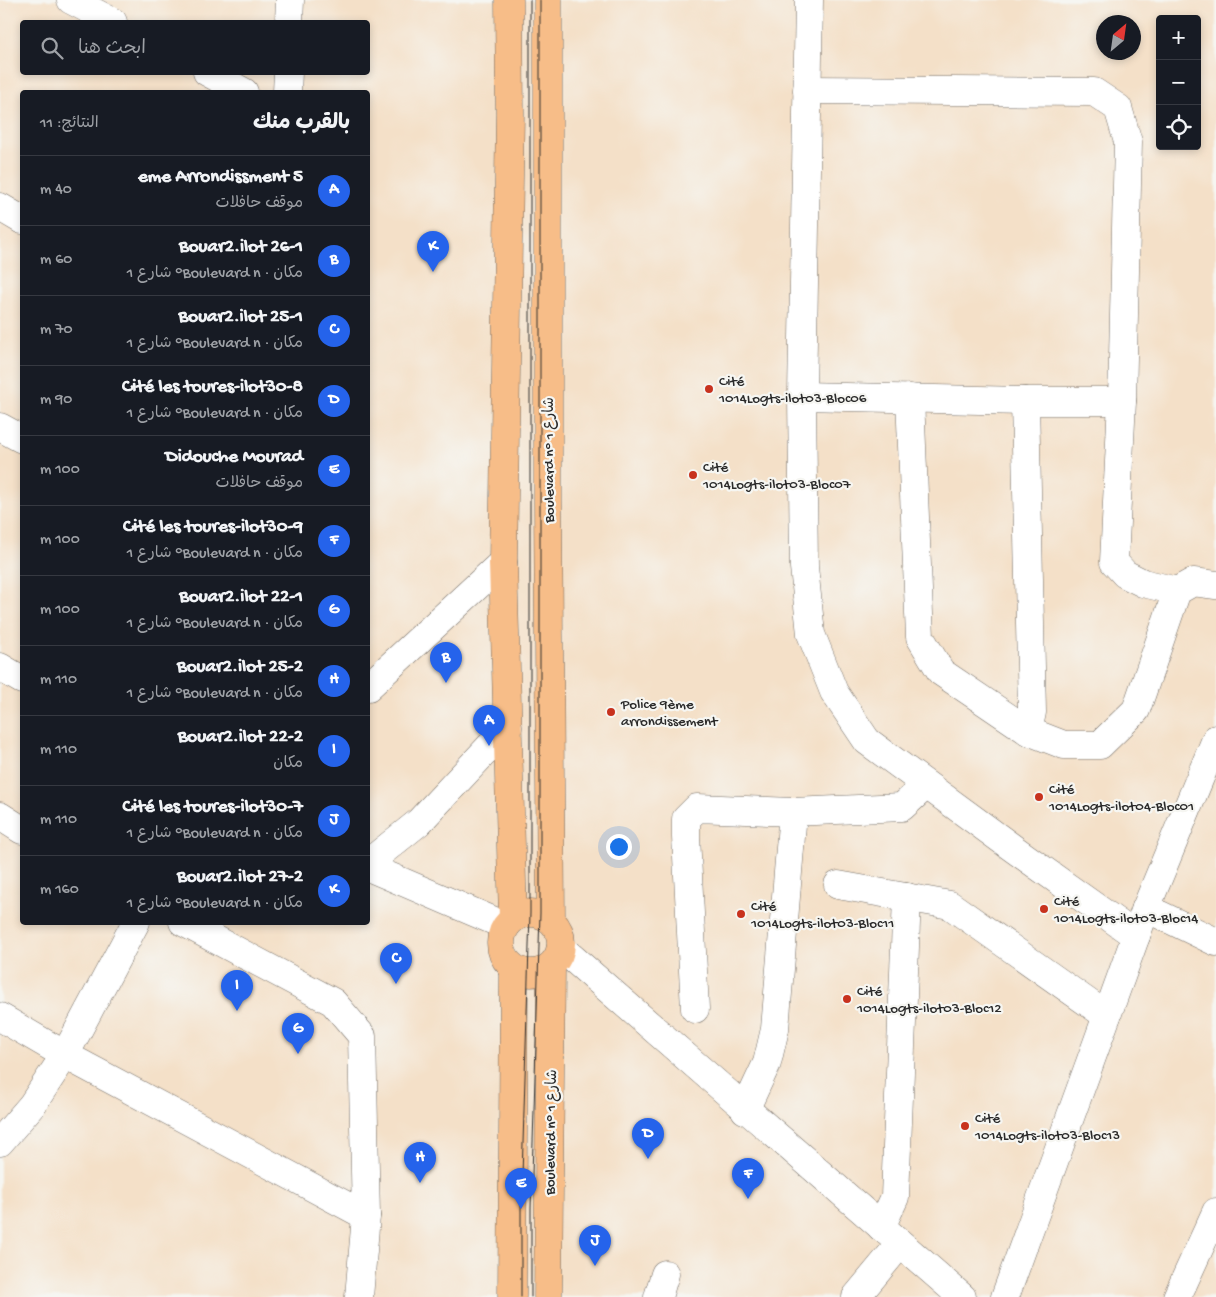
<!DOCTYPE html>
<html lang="ar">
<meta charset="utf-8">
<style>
body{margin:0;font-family:"Gochi Hand","Playpen Sans Arabic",sans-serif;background:#242831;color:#f1f3f6;direction:rtl}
.controls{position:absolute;right:15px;top:15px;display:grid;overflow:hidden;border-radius:5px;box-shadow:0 2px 8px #0003}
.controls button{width:45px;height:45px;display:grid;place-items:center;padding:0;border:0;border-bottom:1px solid #363941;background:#171b24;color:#f1f3f6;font:25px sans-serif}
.compass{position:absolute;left:1096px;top:15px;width:45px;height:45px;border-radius:50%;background:#171b24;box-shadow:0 2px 8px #0003;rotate:29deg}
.you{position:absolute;left:618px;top:846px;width:18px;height:18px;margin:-12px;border:4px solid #fff;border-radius:50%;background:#1a73e8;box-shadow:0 0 0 8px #1a73e833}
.badge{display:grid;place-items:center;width:32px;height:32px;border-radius:50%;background:#2563eb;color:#fff;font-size:16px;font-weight:700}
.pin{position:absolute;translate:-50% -41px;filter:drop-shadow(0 1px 2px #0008)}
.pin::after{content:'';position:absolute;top:26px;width:18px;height:15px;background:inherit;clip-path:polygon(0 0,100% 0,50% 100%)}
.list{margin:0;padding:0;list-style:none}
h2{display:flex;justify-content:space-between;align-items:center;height:65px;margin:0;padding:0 20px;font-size:21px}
h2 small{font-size:16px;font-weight:400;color:#9ea1a6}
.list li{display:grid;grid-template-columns:32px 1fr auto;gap:15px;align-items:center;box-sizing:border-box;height:70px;padding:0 20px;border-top:1px solid #363941}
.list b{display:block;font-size:19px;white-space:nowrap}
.list p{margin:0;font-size:16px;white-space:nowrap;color:#9ea1a6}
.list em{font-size:16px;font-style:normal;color:#9ea1a6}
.icon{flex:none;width:28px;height:28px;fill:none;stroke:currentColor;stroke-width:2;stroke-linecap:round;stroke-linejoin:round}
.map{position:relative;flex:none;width:1216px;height:1297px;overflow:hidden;direction:ltr}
.search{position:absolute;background:#171b24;box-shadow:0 2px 8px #0003;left:20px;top:20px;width:350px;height:55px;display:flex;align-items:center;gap:12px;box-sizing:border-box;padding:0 18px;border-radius:5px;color:#9ea1a6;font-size:19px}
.panel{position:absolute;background:#171b24;box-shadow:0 2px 8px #0003;left:20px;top:90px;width:350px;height:835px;border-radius:5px;direction:rtl}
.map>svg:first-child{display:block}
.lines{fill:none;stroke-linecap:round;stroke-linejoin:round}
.minor-casing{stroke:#716a62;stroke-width:29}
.major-casing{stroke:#716a62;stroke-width:29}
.minor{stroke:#fff;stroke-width:28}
.major{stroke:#f7bd88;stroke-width:28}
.tram{stroke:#2b2b2b;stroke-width:1}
.poi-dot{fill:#c8321e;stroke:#f6f6f2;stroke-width:2}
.labels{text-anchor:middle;stroke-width:4.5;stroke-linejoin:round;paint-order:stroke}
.poi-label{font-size:15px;fill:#2b2b2b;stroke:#f6f6f2;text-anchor:start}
.street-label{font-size:15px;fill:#2b2b2b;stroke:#f6f6f2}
</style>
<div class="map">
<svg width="1216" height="1297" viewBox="0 0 1216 1297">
<rect width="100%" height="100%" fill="#f6f6f2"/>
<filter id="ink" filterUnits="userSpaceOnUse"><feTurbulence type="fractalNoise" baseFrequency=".02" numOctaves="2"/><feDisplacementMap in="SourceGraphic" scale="10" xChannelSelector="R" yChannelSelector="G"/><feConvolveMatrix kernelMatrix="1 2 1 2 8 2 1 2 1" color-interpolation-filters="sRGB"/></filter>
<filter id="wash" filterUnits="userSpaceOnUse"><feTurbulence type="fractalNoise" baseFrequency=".0096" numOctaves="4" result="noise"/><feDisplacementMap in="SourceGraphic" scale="20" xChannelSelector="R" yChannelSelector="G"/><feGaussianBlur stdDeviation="1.12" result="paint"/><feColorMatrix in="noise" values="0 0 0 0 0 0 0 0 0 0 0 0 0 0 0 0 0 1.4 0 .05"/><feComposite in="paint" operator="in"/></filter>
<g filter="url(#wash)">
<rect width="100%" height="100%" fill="#f4e0c8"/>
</g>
<g filter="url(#ink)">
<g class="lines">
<defs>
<g id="minor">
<path d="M71 0 113 22"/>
<path d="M809 0 802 396 804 567 811 634 834 692 867 741 1014 849 1136 936"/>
<path d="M289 22 290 0"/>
<path d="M207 72 244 92"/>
<path d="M807 90 1094 92 1118 108 1128 142 1122 401 1114 562 1125 574 1143 583 1177 591"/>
<path d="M287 92 288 72"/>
<path d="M0 207 22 220"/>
<path d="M802 396 1025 401H1122"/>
<path d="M910 398 920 637 941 672 1028 731 1032 712 1025 401"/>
<path d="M0 427 22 439"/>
<path d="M0 667 22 680"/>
<path d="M368 687 503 562"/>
<path d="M1028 731 1064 745H1100L1136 710 1177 591 1193 582 1216 585"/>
<path d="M0 816 22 830"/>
<path d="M368 863 419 822 508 727"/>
<path d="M368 867 506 926"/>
<path d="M838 885 950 905 1107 1016"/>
<path d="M1146 908 1216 942"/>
<path d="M183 922 333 1002 362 1036 366 1216 359 1297"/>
<path d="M561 948 962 1297"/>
<path d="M695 1009 686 837V819L697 808 793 812 902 807 926 785"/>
<path d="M0 1017 65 1055 366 1216"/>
<path d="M745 1110 767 1063 775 1029 793 812"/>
<path d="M0 1142 32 1105 65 1055 136 922"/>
<path d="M881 1227 895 1197 907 897"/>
<path d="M658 1297 665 1274"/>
<path d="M856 1297 900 1244"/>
<path d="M1005 1297 1146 908 1216 739"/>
<path d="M1177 1297 1216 1212"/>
</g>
<g id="major">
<path d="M509 0 510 113 503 562 513 918"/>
<path d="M548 0V500L551 920"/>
<circle cx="531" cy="943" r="30"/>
<path d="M512 1297 514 969"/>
<path d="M548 1297 551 966"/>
</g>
</defs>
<use href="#minor" class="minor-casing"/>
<use href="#major" class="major-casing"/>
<use href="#minor" class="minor"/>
<use href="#major" class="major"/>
<g class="tram">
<path d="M521 1297V1209L530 913V0"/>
<path d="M531 1297V1208L540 913V0"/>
</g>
</g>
</g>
<g class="poi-dot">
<circle cx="709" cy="389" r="5"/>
<circle cx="693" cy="475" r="5"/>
<circle cx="611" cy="712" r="5"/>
<circle cx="1039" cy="797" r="5"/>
<circle cx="1044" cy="909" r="5"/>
<circle cx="741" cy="914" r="5"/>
<circle cx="847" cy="999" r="5"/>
<circle cx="965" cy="1126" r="5"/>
</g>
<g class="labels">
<g class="poi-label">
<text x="719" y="385">Cité<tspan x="719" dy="17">1014Logts-ilot03-Bloc06</tspan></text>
<text x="703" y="471">Cité<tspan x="703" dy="17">1014Logts-ilot03-Bloc07</tspan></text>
<text x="621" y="708">Police 9ème<tspan x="621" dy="17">arrondissement</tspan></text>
<text x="1049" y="793">Cité<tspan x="1049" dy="17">1014Logts-ilot04-Bloc01</tspan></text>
<text x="1054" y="905">Cité<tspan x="1054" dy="17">1014Logts-ilot03-Bloc14</tspan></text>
<text x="751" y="910">Cité<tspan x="751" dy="17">1014Logts-ilot03-Bloc11</tspan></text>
<text x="857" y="995">Cité<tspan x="857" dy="17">1014Logts-ilot03-Bloc12</tspan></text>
<text x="975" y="1122">Cité<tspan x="975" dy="17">1014Logts-ilot03-Bloc13</tspan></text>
</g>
<g class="street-label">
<text transform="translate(548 460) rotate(-90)" y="5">Boulevard n° شارع 1</text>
<text transform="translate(550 1132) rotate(-89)" y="5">Boulevard n° شارع 1</text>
</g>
</g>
</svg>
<div class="controls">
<button>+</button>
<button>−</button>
<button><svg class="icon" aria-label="locate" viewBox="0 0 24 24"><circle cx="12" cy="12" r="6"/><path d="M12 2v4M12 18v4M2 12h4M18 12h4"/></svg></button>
</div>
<svg class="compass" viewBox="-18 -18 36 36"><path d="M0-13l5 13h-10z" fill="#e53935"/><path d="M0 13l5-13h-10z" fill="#9ea1a6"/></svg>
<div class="you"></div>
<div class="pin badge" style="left:489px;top:746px">A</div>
<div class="pin badge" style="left:446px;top:683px">B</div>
<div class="pin badge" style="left:396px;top:984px">C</div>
<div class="pin badge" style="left:648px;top:1159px">D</div>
<div class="pin badge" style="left:521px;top:1209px">E</div>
<div class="pin badge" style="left:748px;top:1199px">F</div>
<div class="pin badge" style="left:298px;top:1054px">G</div>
<div class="pin badge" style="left:420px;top:1183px">H</div>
<div class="pin badge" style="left:237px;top:1011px">I</div>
<div class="pin badge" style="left:595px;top:1266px">J</div>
<div class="pin badge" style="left:433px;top:272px">K</div>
<div class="search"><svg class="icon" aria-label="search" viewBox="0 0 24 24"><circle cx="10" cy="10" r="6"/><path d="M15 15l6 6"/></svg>ابحث هنا</div>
<section class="panel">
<h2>بالقرب منك<small>النتائج: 11</small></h2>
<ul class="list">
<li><span class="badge">A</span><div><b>5 eme Arrondissment</b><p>موقف حافلات</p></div><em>40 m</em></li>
<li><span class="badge">B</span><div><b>Bouar2.ilot 26-1</b><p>مكان · Boulevard n° شارع 1</p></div><em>60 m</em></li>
<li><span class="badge">C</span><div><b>Bouar2.ilot 25-1</b><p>مكان · Boulevard n° شارع 1</p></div><em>70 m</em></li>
<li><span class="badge">D</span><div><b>Cité les toures-ilot30-8</b><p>مكان · Boulevard n° شارع 1</p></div><em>90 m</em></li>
<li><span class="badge">E</span><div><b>Didouche Mourad</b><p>موقف حافلات</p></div><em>100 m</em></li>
<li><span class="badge">F</span><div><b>Cité les toures-ilot30-9</b><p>مكان · Boulevard n° شارع 1</p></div><em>100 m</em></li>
<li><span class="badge">G</span><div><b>Bouar2.ilot 22-1</b><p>مكان · Boulevard n° شارع 1</p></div><em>100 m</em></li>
<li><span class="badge">H</span><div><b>Bouar2.ilot 25-2</b><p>مكان · Boulevard n° شارع 1</p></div><em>110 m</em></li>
<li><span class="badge">I</span><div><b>Bouar2.ilot 22-2</b><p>مكان</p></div><em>110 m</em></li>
<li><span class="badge">J</span><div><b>Cité les toures-ilot30-7</b><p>مكان · Boulevard n° شارع 1</p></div><em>110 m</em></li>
<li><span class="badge">K</span><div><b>Bouar2.ilot 27-2</b><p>مكان · Boulevard n° شارع 1</p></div><em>160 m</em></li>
</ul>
</section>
</div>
